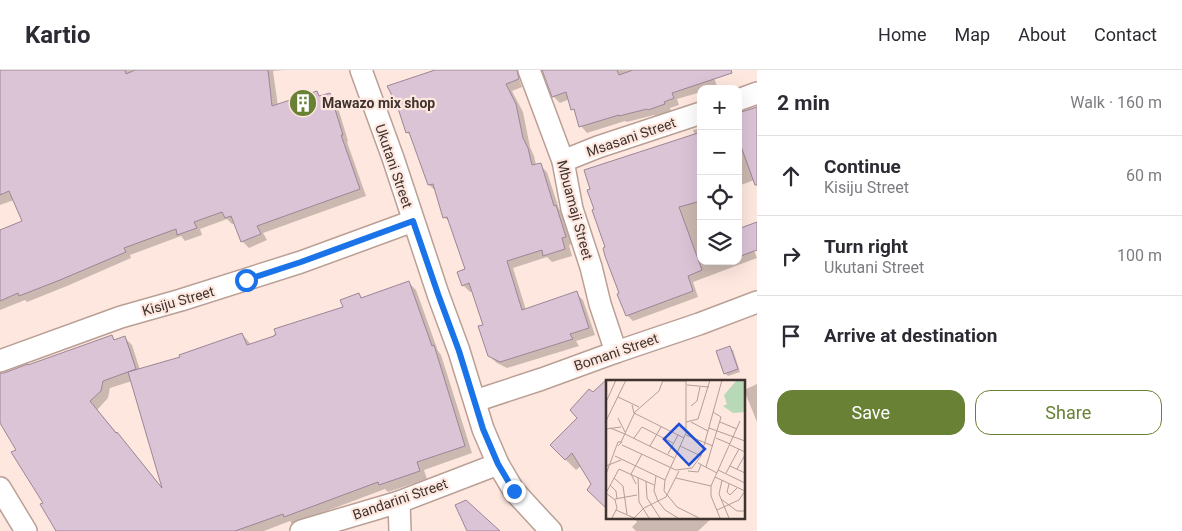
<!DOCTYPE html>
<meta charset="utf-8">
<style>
body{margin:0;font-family:Roboto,sans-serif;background:#f2f2f3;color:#2b2b33}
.controls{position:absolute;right:15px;top:15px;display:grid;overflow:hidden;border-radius:10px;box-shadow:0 5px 20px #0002}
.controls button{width:45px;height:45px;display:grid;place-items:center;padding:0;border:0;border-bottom:1px solid #e1e1e2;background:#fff;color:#2b2b33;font:25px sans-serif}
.stop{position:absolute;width:15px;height:15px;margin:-11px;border:4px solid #1a73e8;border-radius:50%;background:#fff}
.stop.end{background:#1a73e8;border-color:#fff;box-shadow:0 1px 5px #0008}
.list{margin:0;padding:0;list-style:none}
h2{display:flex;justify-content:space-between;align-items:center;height:65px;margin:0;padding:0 20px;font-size:21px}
h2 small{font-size:16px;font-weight:400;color:#7c7c81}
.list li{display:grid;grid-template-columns:32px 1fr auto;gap:15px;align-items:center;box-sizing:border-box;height:80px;padding:0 20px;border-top:1px solid #e1e1e2}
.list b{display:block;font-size:19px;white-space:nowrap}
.list p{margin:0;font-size:16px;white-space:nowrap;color:#7c7c81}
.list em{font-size:16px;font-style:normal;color:#7c7c81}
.actions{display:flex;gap:10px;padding:15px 20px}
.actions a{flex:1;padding:11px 0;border:1px solid #698134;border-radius:15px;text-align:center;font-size:18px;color:#698134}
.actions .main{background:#698134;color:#fff}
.icon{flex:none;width:28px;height:28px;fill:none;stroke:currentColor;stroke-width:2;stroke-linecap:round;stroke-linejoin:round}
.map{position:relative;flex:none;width:757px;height:461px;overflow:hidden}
header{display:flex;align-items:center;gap:30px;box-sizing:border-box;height:70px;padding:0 25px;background:#fff;border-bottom:1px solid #e1e1e2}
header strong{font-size:24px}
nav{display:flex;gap:28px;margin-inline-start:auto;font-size:18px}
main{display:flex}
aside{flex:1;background:#fff}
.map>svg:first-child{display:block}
.shadow{fill:#0003;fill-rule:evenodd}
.building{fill:#dbc4d6;stroke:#9c8697}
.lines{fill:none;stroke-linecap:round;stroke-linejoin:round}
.street-casing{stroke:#ba9f95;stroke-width:24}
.street{stroke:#fff;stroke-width:21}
.route{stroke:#1a73e8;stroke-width:6}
.labels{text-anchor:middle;stroke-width:4.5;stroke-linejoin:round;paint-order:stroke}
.poi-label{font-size:14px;font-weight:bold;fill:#3f332f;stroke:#fee7de;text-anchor:start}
.street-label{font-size:14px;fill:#3f332f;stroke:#fee7de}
.inset-road{fill:none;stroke:#b29f98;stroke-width:1}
.view{fill:#1d4ed8;fill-opacity:0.15;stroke:#1d4ed8;stroke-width:2.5}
.inset-edge{fill:none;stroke:#3f332f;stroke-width:2.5}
</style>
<header>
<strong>Kartio</strong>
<nav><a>Home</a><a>Map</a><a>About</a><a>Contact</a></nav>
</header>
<main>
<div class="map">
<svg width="757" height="461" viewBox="0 0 757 461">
<rect width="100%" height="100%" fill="#fee7de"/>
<g class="shadow">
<path d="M0 0H283L273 1 278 36 316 22 321 27 330 24 336 31 348 71 347 72 366 126 263 163 267 170 249 178 242 171 235 153 232 154 227 149 200 159 202 165 185 171 181 166 130 185 131 188 67 216 27 232 25 230 0 240V161L23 152 14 130 0 135Z"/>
<path d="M439 0H516L522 17 512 21 523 42 530 77 534 86 536 95H540L547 102 559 139 563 143 572 174 569 175 572 186 552 192 547 187 513 198 526 240 576 223 583 230 595 265 576 271 579 276 507 298 497 293 489 286 485 256 473 221 470 222 463 215 467 199 450 152 444 147 437 122 429 115 412 67 407 62Z"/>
<path d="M543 0H711L717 16 709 19H701V22L677 29 679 35 670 38 671 41 655 46 654 45 627 52 625 51 587 63 581 56 577 44 573 39 570 29 560 33 553 26Z"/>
<path d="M757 38V109L738 116V45Z"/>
<path d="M701 58V191H738V160L748 165 757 188 693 212 698 227 633 251 627 245 695 65 693 60Z"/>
<path d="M409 213 416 220 438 281 441 285 472 383 424 400 427 409 388 422 385 419 292 454 290 451 264 461H56L44 433 18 380 0 351V305L112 267 116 271 125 268 132 275 140 300 181 288 242 264 249 272 251 275 345 238 359 224 363 229ZM132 311 164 420 124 371 97 340 108 328 110 318Z"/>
<path d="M730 278 733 280 740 302 728 306 725 303Z"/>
<path d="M757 314V352L744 320Z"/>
<path d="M607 315V438L581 396 576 400 551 375 579 348 593 324Z"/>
<path d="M633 447H711L712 448 698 461H636L632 457 637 452Z"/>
</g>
<g class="building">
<path d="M0 0H125L126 4 135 0H268L272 36 317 21 319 26 330 23 343 65H341L360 119 257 156 261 164 241 172 231 146 225 148 222 142 194 152 197 158 177 165 176 159 124 178 126 182 60 210 19 226 18 223 0 231V160L22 151 9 121 0 125Z"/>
<path d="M435 0H517L519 9 506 14 516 34 523 68 528 78 532 95 541 93 554 136 556 135 566 167 562 168 565 179 543 186 542 180 507 191 522 240 577 221 589 258 570 264 573 269 500 292 488 286 478 256 483 255 469 213 462 216 457 202 465 199 447 147 443 148 433 114 428 115 410 65 409 62 406 63 397 35 387 16Z"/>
<path d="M542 0H617L619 5 633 0H731L732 3 672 23 674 28 664 32 665 34 648 40 647 39 619 46V45L579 57 574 39 571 40 566 22 552 27Z"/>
<path d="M757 37V115H755L738 68V43Z"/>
<path d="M701 62V131L679 137 702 200 688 206 693 221 626 246 617 224 619 223 605 186 603 178 605 177 592 140 594 139 587 120 590 119 584 100Z"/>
<path d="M757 152V180L738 187V159Z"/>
<path d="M409 211 432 276 434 275 465 376 417 392 420 401 379 415 378 412 284 447 283 444 235 461H56L40 434 43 433 11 382 16 380 0 353V303H4L28 294V295L112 265 114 270 125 266 136 299 103 311 101 321 90 331 116 363 117 362 162 418 128 302 180 287 179 285 242 263 247 275 274 266V265H276L274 259 343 237 340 230 359 223 361 228Z"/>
<path d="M730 276 738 299 724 304 716 281Z"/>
<path d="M607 309V439L587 420 591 414 572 383 565 390 550 375 577 348 570 340 589 319 593 322Z"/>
<path d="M466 430 500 461H467L455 435Z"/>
</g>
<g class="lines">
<defs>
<g id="street">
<path d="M361 0 393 88 438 224 459 281 483 359 498 394 514 421 551 461"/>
<path d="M529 0 563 91 572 139 591 197 600 234 616 282"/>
<path d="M738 30 757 23"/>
<path d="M563 91 598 77 701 43"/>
<path d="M0 291 121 247 181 230 301 192 413 151"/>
<path d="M475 331 542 309 616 282 699 254 757 232"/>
<path d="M0 418 26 461"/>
<path d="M399 432 400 461"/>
<path d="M301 461 399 432 498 394"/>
</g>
</defs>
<use href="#street" class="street-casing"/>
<use href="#street" class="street"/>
</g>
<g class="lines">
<path class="route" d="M246 210 301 192 413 151 438 224 459 281 483 359 498 394 514 421"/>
</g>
<defs>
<symbol id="building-disc" viewBox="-11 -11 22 22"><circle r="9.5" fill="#698134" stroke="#fee7de"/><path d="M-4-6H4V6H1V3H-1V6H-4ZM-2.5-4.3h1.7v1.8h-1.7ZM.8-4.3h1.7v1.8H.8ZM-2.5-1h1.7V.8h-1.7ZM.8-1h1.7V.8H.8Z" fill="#fff"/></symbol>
</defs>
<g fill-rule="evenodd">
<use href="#building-disc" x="287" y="17" width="32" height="32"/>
</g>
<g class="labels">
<g class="poi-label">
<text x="322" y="38">Mawazo mix shop</text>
</g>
<g class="street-label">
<text transform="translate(631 67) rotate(-19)" y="5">Msasani Street</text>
<text transform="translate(394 96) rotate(71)" y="5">Ukutani Street</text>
<text transform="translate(575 140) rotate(75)" y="5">Mbuamaji Street</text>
<text transform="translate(178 231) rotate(-16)" y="5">Kisiju Street</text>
<text transform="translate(616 282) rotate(-19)" y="5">Bomani Street</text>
<text transform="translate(400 429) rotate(-19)" y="5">Bandarini Street</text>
</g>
</g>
<g transform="translate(606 310)">
<rect width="139" height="139" fill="#fee7de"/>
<path d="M131 0H139V32L127 33 117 26 121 24 118 15Z" fill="#b8d9b8"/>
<path class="inset-road" d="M80 0V53L59 100 58 111 71 127 93 138M57 1H80M81 5 103 7M12 17 33 27M0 22 10 0M26 25 28 33 78 58M85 26 91 21 94 7M12 38 19 52M0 41 20 0M80 42 92 39 104 0M85 42 102 51M114 42 131 49M4 48 19 54M103 48 139 61M0 49 15 47M19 54 68 78M80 55 107 66M28 58 36 47 67 63M110 58 124 64M15 62 29 32 53 11 57 0M16 65 70 90 86 88 95 76 116 0M124 65 139 72M44 66 55 47M74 66 95 76M62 74 72 55M9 76 59 100M92 83 111 93M0 86 15 80M124 86 139 93M100 87 115 37 107 32M131 89 139 75M112 90 139 103M82 91 92 92 95 85M120 93 133 69M0 94 12 62H16L12 66M50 96 48 111 52 121 59 130 72 138M109 97 139 111M8 98 17 106 21 134M32 98 33 122 43 138M70 98 105 106M116 100 113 114 123 138M40 101 41 118 54 138M30 104 25 94 36 74M123 104 121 112 124 115 131 108M4 105 10 111 11 119M0 113 13 89 48 105M0 113 9 120 11 128 6 138M9 119 31 115M115 119 131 131H139M10 130 28 138M111 130 133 120 139 111M28 138 38 128 60 117 73 91M114 138 105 116V106L134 41"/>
<path class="view" d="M73 44 99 69 83 85 58 59Z"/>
<rect width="139" height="139" class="inset-edge"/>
</g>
</svg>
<div class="controls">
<button>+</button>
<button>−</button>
<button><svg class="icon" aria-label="locate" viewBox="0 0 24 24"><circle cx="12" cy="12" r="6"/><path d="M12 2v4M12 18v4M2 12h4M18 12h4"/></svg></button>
<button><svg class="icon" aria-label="layers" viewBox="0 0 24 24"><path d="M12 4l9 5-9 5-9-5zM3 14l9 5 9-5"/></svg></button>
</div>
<div class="stop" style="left:246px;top:210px"></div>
<div class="stop end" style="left:514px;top:421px"></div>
</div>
<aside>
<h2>2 min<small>Walk · 160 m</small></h2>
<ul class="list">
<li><svg class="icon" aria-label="ahead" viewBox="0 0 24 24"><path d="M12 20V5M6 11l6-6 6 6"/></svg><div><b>Continue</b><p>Kisiju Street</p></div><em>60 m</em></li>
<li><svg class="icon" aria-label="right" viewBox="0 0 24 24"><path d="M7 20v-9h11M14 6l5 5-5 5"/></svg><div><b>Turn right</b><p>Ukutani Street</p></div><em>100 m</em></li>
<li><svg class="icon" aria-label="arrive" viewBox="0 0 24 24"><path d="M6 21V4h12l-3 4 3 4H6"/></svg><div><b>Arrive at destination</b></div></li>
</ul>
<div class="actions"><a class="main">Save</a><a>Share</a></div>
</aside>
</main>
